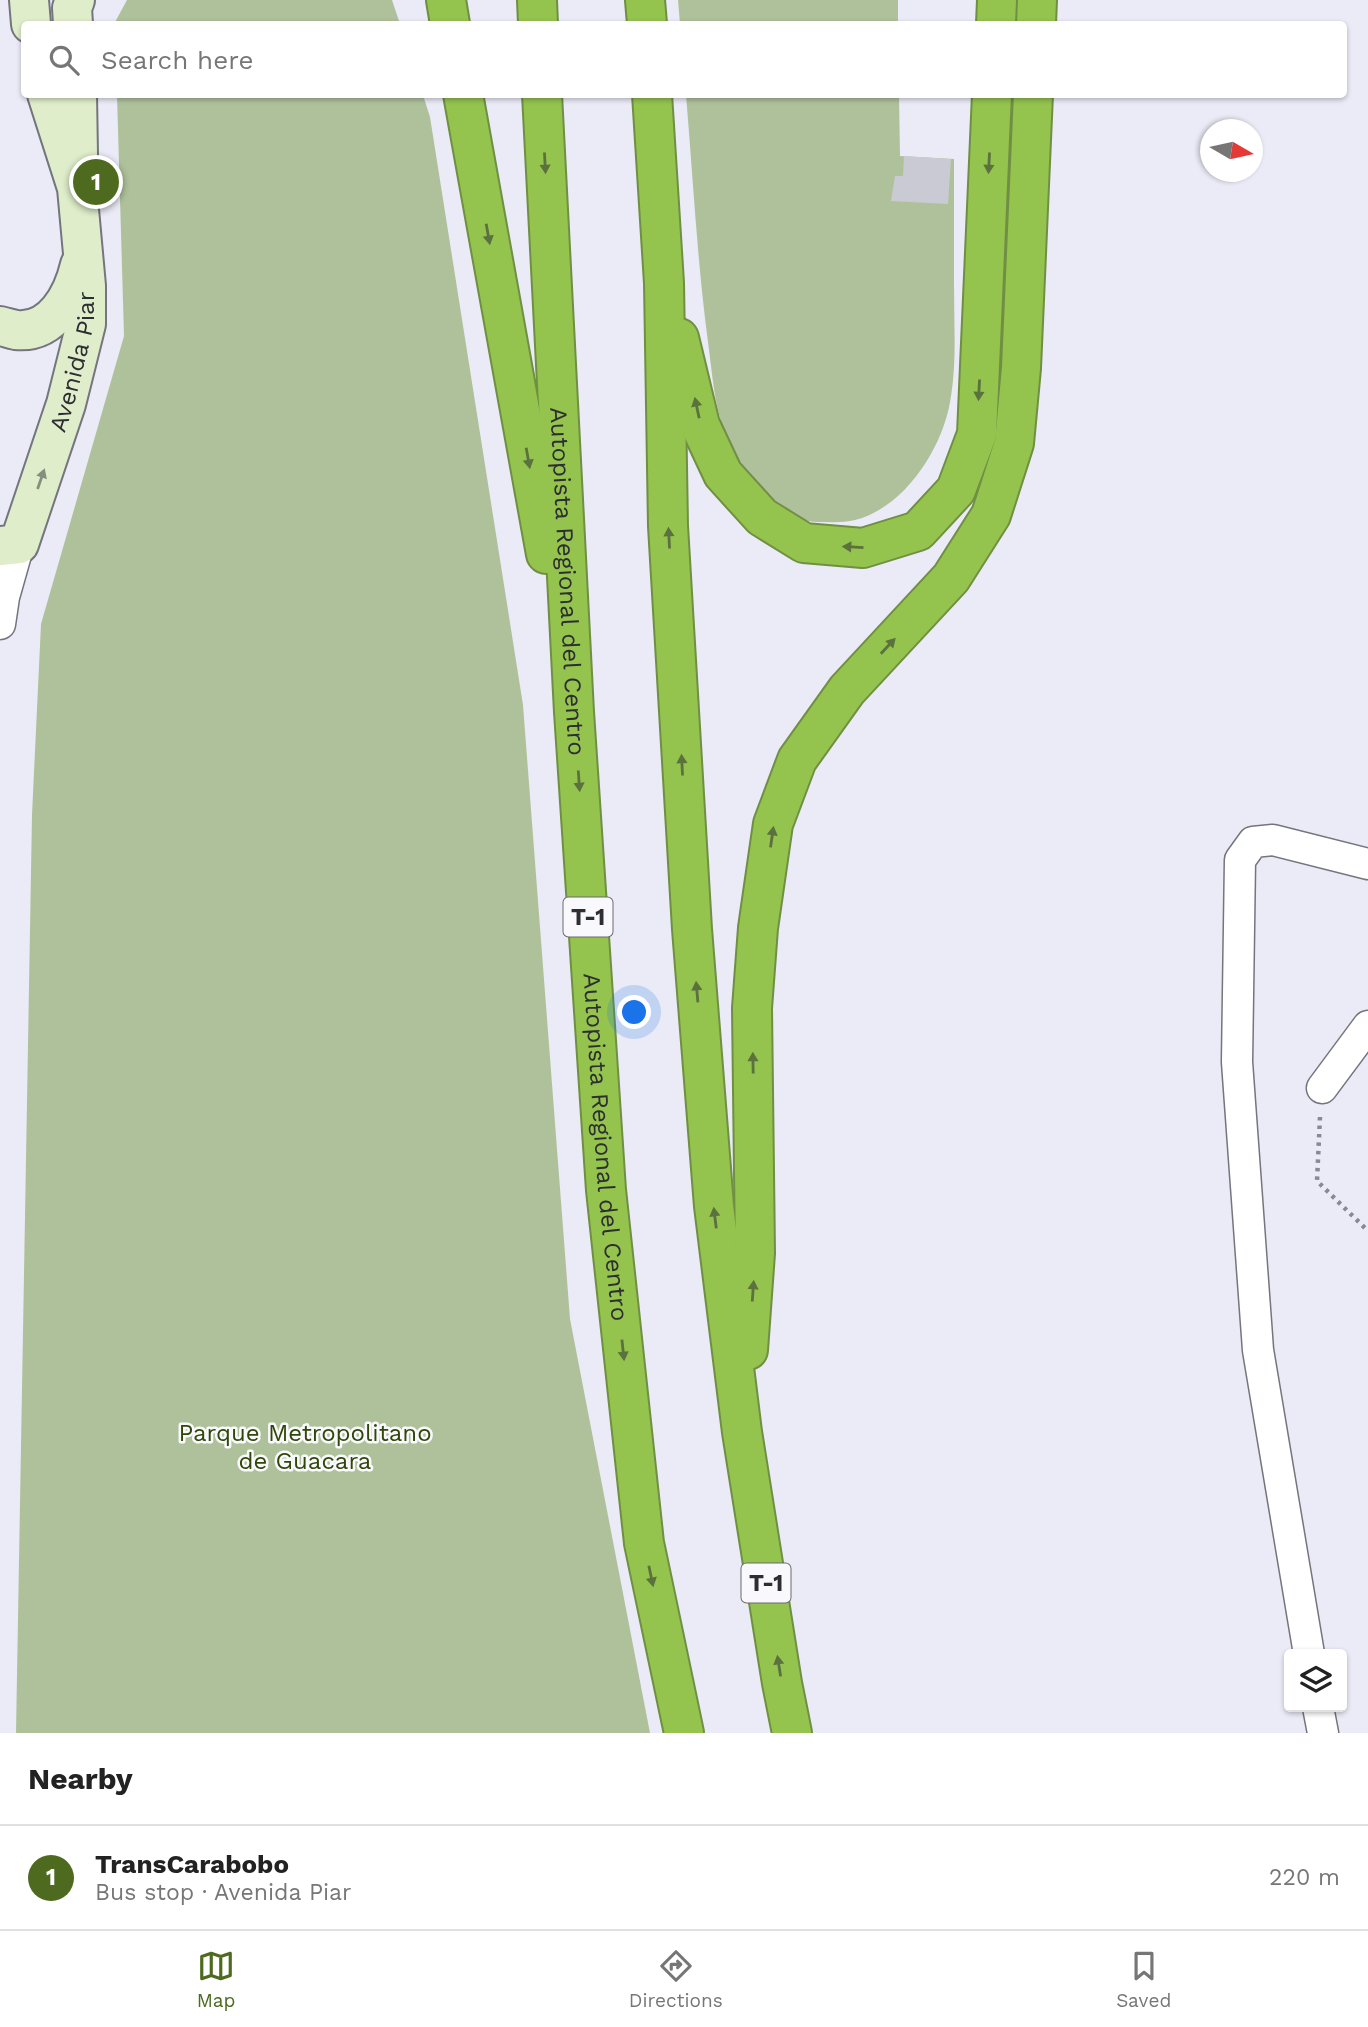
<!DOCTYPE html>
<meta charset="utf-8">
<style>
body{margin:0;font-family:"Work Sans",sans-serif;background:#f2f2f2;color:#222}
.controls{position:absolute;right:21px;bottom:21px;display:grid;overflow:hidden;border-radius:7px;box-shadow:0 2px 5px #0004}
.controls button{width:63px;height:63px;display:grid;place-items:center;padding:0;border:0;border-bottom:2px solid #e0e0e0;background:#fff;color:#222;font:35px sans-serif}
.compass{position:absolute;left:1200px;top:119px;width:63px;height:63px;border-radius:50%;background:#fff;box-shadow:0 2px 5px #0004;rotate:99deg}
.you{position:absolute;left:635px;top:1013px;width:24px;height:24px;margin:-18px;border:5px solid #fff;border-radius:50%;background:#1a73e8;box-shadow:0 0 0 10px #1a73e833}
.badge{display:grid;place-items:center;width:46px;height:46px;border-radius:50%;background:#4d6a1f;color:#fff;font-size:23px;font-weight:700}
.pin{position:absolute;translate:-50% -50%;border:4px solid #fff;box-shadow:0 2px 7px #0006}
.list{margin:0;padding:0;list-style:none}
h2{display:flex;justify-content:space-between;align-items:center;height:91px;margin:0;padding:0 28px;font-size:30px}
h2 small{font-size:23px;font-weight:400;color:#767676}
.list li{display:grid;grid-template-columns:46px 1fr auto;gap:21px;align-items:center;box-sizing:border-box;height:105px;padding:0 28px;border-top:2px solid #e0e0e0}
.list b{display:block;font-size:26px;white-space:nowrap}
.list p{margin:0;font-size:23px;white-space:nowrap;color:#767676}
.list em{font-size:23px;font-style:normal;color:#767676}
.icon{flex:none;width:38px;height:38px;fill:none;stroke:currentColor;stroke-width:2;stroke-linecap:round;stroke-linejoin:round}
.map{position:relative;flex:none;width:1368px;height:1733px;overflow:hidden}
.search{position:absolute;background:#fff;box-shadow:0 2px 5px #0004;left:21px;right:21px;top:21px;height:77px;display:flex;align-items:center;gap:18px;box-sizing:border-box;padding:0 24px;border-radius:7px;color:#767676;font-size:26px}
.sheet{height:196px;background:#fff}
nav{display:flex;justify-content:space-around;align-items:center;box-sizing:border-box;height:98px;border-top:2px solid #e0e0e0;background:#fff;font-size:19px;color:#767676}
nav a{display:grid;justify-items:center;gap:4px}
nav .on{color:#4d6a1f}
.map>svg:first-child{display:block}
.green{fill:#afc19b}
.building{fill:#c9cad4}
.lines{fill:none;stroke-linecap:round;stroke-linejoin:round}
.minor-casing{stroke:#74757e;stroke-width:33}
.secondary-casing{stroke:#74757e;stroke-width:42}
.motorway-casing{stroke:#708f44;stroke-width:42}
.path{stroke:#898a91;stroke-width:4.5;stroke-dasharray:3.5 5;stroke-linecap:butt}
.minor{stroke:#fff;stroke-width:30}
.secondary{stroke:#dfedca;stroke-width:38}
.motorway{stroke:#94c34e;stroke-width:38}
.oneway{fill:#5b713e}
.oneway2{fill:#868e7e}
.labels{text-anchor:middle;stroke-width:5;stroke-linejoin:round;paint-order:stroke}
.shield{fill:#f9f9fd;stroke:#6a6b6e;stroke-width:2}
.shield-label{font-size:23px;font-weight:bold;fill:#2d2e31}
.street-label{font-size:24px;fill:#2d2e31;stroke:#f9f9fd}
.park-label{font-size:24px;fill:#304708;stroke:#f9f9fd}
</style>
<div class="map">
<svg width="1368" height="1733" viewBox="0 0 1368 1733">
<rect width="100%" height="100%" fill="#eaebf6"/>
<g class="green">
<path d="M127 0H392L400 24H114Z"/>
<path d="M678 0H898V24H680Z"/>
<path d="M117 95H423L430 117 523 705 570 1319 650 1733H16L32 815 41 624 124 336Z"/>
<path d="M686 95H899L900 156 954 159C954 201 954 244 954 286 954 325 957 364 950 402 942 449 904 508 855 520 844 523 830 522 818 522 777 522 737 465 724 431 714 403 712 371 708 342 697 260 693 177 686 95Z"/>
</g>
<path class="building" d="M904 156 951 159 948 204 891 201 895 176H903Z"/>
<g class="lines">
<defs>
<g id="minor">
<path d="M0 624 4 597 19 544"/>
<path d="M1322 1088 1368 1026"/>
<path d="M1309 1654 1258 1350 1237 1062 1240 860 1253 842 1273 840 1368 864"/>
<path d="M1318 1707 1323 1733"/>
</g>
<g id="secondary">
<path d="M29 0 31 24"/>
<path d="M73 24 72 8 75 0"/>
<path d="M77 94 78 155"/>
<path d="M0 326C5 327 11 329 16 330 53 334 73 295 80 265"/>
<path id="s1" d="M0 546 19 544 66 404 86 324V286L77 188 47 94"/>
</g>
<g id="motorway">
<path d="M446 0 450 24"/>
<path d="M537 0 538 24"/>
<path d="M645 0 647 24"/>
<path d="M996 24 997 0"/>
<path d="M1036 24 1037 0"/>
<path d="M463 94 546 554"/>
<path id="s2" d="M542 94 574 712 606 1190 644 1543 684 1733"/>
<path d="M652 94 664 283 668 526 692 929 714 1206 742 1432 782 1683 792 1733"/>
<path d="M679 338 700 425 723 474 762 517 804 543 863 548 918 531 956 490 977 434 992 94"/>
<path d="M748 1350 755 1253 752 1008 758 928 773 824 797 760 847 690 951 578 991 515 1014 443 1021 368 1033 94"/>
</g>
</defs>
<use href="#minor" class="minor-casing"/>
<use href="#secondary" class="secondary-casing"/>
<use href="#motorway" class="motorway-casing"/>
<path class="path" d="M1320 1117 1317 1181 1368 1231"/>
<use href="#minor" class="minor"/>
<use href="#secondary" class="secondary"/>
<use href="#motorway" class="motorway"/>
</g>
<defs><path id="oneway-solid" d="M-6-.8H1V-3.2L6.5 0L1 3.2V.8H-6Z" transform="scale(1.75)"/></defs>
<g class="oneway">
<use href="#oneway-solid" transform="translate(545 163) rotate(87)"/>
<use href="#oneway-solid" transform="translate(989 163) rotate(93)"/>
<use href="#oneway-solid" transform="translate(488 234) rotate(80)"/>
<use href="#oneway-solid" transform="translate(979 390) rotate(93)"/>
<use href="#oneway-solid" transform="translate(697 408) rotate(-102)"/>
<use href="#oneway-solid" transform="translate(528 458) rotate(80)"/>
<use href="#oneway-solid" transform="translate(669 538) rotate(-93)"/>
<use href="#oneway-solid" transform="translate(853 547) rotate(-177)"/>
<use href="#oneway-solid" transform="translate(888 646) rotate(-47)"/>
<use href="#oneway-solid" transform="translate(682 765) rotate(-93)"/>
<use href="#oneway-solid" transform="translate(579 781) rotate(86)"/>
<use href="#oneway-solid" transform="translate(772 837) rotate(-82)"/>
<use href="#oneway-solid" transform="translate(697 992) rotate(-95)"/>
<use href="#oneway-solid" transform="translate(753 1063) rotate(-91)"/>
<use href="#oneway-solid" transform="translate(715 1218) rotate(-97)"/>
<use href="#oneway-solid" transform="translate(753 1291) rotate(-86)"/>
<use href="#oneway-solid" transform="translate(623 1350) rotate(84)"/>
<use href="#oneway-solid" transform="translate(651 1576) rotate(78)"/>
<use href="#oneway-solid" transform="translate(779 1666) rotate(-99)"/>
</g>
<use class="oneway2" href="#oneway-solid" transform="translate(41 479) rotate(-71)"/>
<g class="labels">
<g class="shield">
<rect x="563.5" y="897.5" width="49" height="39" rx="5"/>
<rect x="741.5" y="1563.5" width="49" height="39" rx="5"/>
</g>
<g class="shield-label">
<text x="588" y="925">T-1</text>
<text x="766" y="1591">T-1</text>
</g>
<g class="street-label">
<text dy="8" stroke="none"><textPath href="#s1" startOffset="210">Avenida Piar</textPath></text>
<text dy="8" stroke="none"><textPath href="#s2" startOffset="488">Autopista Regional del Centro</textPath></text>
<text dy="8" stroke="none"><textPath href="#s2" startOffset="1055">Autopista Regional del Centro</textPath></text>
</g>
<g class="park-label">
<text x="305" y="1441">Parque Metropolitano<tspan x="305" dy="28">de Guacara</tspan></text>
</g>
</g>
</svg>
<div class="controls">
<button><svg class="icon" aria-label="layers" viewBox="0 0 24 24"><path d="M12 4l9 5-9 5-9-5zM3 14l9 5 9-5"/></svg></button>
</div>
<svg class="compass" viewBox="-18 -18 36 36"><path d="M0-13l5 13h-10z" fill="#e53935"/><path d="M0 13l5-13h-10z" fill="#767676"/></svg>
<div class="you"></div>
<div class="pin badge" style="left:96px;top:182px">1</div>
<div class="search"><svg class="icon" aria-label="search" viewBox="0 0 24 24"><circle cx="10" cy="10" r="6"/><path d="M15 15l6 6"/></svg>Search here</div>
</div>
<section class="sheet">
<h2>Nearby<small></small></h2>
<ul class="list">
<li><span class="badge">1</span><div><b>TransCarabobo</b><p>Bus stop · Avenida Piar</p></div><em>220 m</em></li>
</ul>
</section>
<nav>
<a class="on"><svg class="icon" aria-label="map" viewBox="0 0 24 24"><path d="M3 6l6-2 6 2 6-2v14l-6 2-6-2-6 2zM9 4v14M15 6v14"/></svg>Map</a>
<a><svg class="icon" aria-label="directions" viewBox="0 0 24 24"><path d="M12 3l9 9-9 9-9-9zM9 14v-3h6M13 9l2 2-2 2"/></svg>Directions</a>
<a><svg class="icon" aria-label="saved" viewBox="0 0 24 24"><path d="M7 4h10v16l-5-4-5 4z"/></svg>Saved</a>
</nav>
